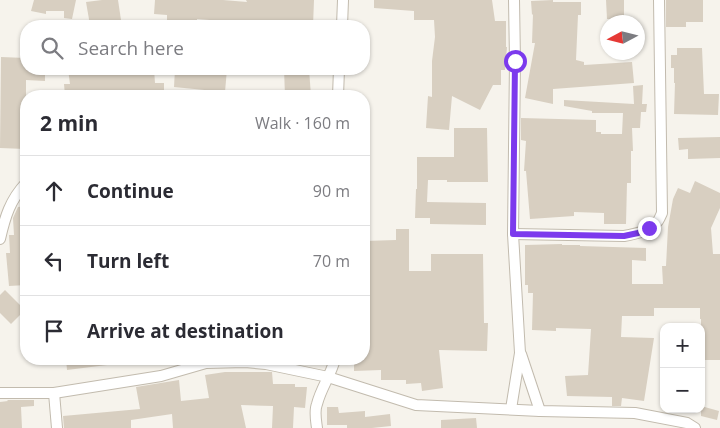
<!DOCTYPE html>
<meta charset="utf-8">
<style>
body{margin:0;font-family:"Open Sans",sans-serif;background:#f7f7f7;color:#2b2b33}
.controls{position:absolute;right:15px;bottom:15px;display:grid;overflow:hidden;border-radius:10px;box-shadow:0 1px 4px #0004}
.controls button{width:45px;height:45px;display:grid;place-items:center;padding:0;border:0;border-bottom:1px solid #e1e1e2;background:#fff;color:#2b2b33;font:25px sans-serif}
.compass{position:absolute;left:600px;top:15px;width:45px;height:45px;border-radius:50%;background:#fff;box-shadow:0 1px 4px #0004;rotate:263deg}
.stop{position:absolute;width:15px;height:15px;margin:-11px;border:4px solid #7c3aed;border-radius:50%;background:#fff}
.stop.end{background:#7c3aed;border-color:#fff;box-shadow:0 1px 5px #0008}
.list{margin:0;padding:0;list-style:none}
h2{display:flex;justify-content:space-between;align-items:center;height:65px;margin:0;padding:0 20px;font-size:21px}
h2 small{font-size:16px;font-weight:400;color:#7c7c81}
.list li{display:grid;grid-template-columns:32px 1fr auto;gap:15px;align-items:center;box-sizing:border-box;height:70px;padding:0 20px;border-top:1px solid #e1e1e2}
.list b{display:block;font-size:19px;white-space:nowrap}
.list em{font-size:16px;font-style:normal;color:#7c7c81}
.icon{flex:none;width:28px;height:28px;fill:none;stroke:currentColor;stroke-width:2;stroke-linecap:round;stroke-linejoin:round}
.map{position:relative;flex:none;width:720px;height:428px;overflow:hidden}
.search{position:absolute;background:#fff;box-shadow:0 1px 4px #0004;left:20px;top:20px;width:350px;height:55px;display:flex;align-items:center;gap:12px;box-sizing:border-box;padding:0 18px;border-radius:20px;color:#7c7c81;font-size:19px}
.panel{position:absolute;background:#fff;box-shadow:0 1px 4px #0004;left:20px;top:90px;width:350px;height:275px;border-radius:20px}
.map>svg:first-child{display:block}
.building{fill:#d8cfc1}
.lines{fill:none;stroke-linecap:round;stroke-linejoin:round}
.minor-casing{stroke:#c2bbae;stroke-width:12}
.minor{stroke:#fff;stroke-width:10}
.route{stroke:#7c3aed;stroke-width:6}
</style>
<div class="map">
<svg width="720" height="428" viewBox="0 0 720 428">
<rect width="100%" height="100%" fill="#f6f3ec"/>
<g class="building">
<path d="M34 0H76L72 19 64 18V11H46V14L31 11Z"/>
<path d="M102 0H118L121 20 90 25 86 2Z"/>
<path d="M155 0H223L247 2 246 0H314L313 26H248V23L197 19V26H167V15L154 14Z"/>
<path d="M374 0H492L495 21H506V47H507L505 70H501V85H493L480 110 452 96 449 130 426 128 428 96 432 97V61L435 37 434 20H414V11L374 8Z"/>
<path d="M553 0V2H581V15H578L576 60 584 62V65L632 62 634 83 553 89V104L525 98 535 43H532L533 14 532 15 531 1Z"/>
<path d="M606 0H624V19H607Z"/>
<path d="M666 0H703V22H686V27H666Z"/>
<path d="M677 48H702L704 94H719L718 115 674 114 675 83H674V68H671V55H677Z"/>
<path d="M1 57 26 58V69H45V81L26 80V122H25V149L0 148Z"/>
<path d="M68 69H154L155 83H164V96H65L64 84H70Z"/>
<path d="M175 69H227L225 92 174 87Z"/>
<path d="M284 69H309L311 96H285Z"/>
<path d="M643 85 642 104H647L646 112H641L640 128H632L633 151H631V183H627L626 224H604V213L574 212V216L530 219 526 171H524L526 141 521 140V118L596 120V132H601V134H622L623 113H592V111L564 106V100L634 104 633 86Z"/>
<path d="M454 128H487L488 182H447V180H428L427 202 486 203V225L430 224V218H415L416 189H417V157H454Z"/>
<path d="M720 137V158L688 159V149L679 150 678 138Z"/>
<path d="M695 181 720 193V208L711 228 713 254H720V360H701V319H700V308H654V316H622L621 337 654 338 644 401 622 398 621 406H612V397L567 396 565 376 588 375 591 329 556 328V331L532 330 533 293H528V285H525V245L562 244V245H580V246L646 248V261L632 260V284H663L662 266H666L668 227 673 199 678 188 690 193Z"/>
<path d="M26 206V255H23L26 285 9 286 6 253H10L9 235H14L13 218 18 207Z"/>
<path d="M396 229H409V271H431V254H483L484 323H488L487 351 439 350 443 388 422 391 421 383 406 384V380H381V370L354 371V359H364V241L396 240Z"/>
<path d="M5 290 25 310 11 324 0 313V295Z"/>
<path d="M66 359H106L107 365 67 370Z"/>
<path d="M225 372H272L273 384H295V387H307L305 408 294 407 293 428H272L273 406 241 405 246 428H173L172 414 131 420V428H64L63 416 140 409 136 387 179 380 181 401 209 398 205 375Z"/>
<path d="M7 400H34V406L21 407 22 428H0V402L8 401Z"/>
<path d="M701 406 719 411 717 420 701 416Z"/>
<path d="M327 407H338L339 413 365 411V417L390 414 391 426 372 428H347V425H327Z"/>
<path d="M476 418 477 428H441V420Z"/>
</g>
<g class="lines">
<defs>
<g id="minor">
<path d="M342 26 343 0"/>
<path d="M338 96 339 69"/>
<path d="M513 234 624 236C636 234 650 231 658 221 660 218 661 215 662 213L659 0"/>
<path d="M0 239C5 217 10 200 26 183"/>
<path d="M521 354 540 411"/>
<path d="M0 393H54L161 376 206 363 245 362 266 364 328 377 416 405 540 411 635 413 687 423 695 428"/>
<path d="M54 393 57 428"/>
<path d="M511 409 520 353 513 234 515 61 514 0"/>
<path d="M317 428C316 420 314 411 317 404 321 388 331 375 335 359"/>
</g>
</defs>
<use href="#minor" class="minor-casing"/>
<use href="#minor" class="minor"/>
</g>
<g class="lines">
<path class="route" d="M515 61 513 234 624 236 638 233 649 228"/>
</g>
</svg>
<div class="controls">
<button>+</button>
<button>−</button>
</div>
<svg class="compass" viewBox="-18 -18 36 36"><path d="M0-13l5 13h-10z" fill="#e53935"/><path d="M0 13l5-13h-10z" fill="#7c7c81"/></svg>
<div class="stop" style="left:515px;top:61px"></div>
<div class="stop end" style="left:649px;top:228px"></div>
<div class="search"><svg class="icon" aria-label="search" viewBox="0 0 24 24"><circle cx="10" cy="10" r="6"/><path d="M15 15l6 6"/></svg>Search here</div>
<section class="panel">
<h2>2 min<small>Walk · 160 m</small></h2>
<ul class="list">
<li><svg class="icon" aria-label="ahead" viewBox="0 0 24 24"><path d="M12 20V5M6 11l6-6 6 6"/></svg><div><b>Continue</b></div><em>90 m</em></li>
<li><svg class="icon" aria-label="left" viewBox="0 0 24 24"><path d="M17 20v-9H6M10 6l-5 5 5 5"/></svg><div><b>Turn left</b></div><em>70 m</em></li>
<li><svg class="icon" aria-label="arrive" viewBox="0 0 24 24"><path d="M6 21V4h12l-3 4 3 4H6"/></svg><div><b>Arrive at destination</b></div></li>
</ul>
</section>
</div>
